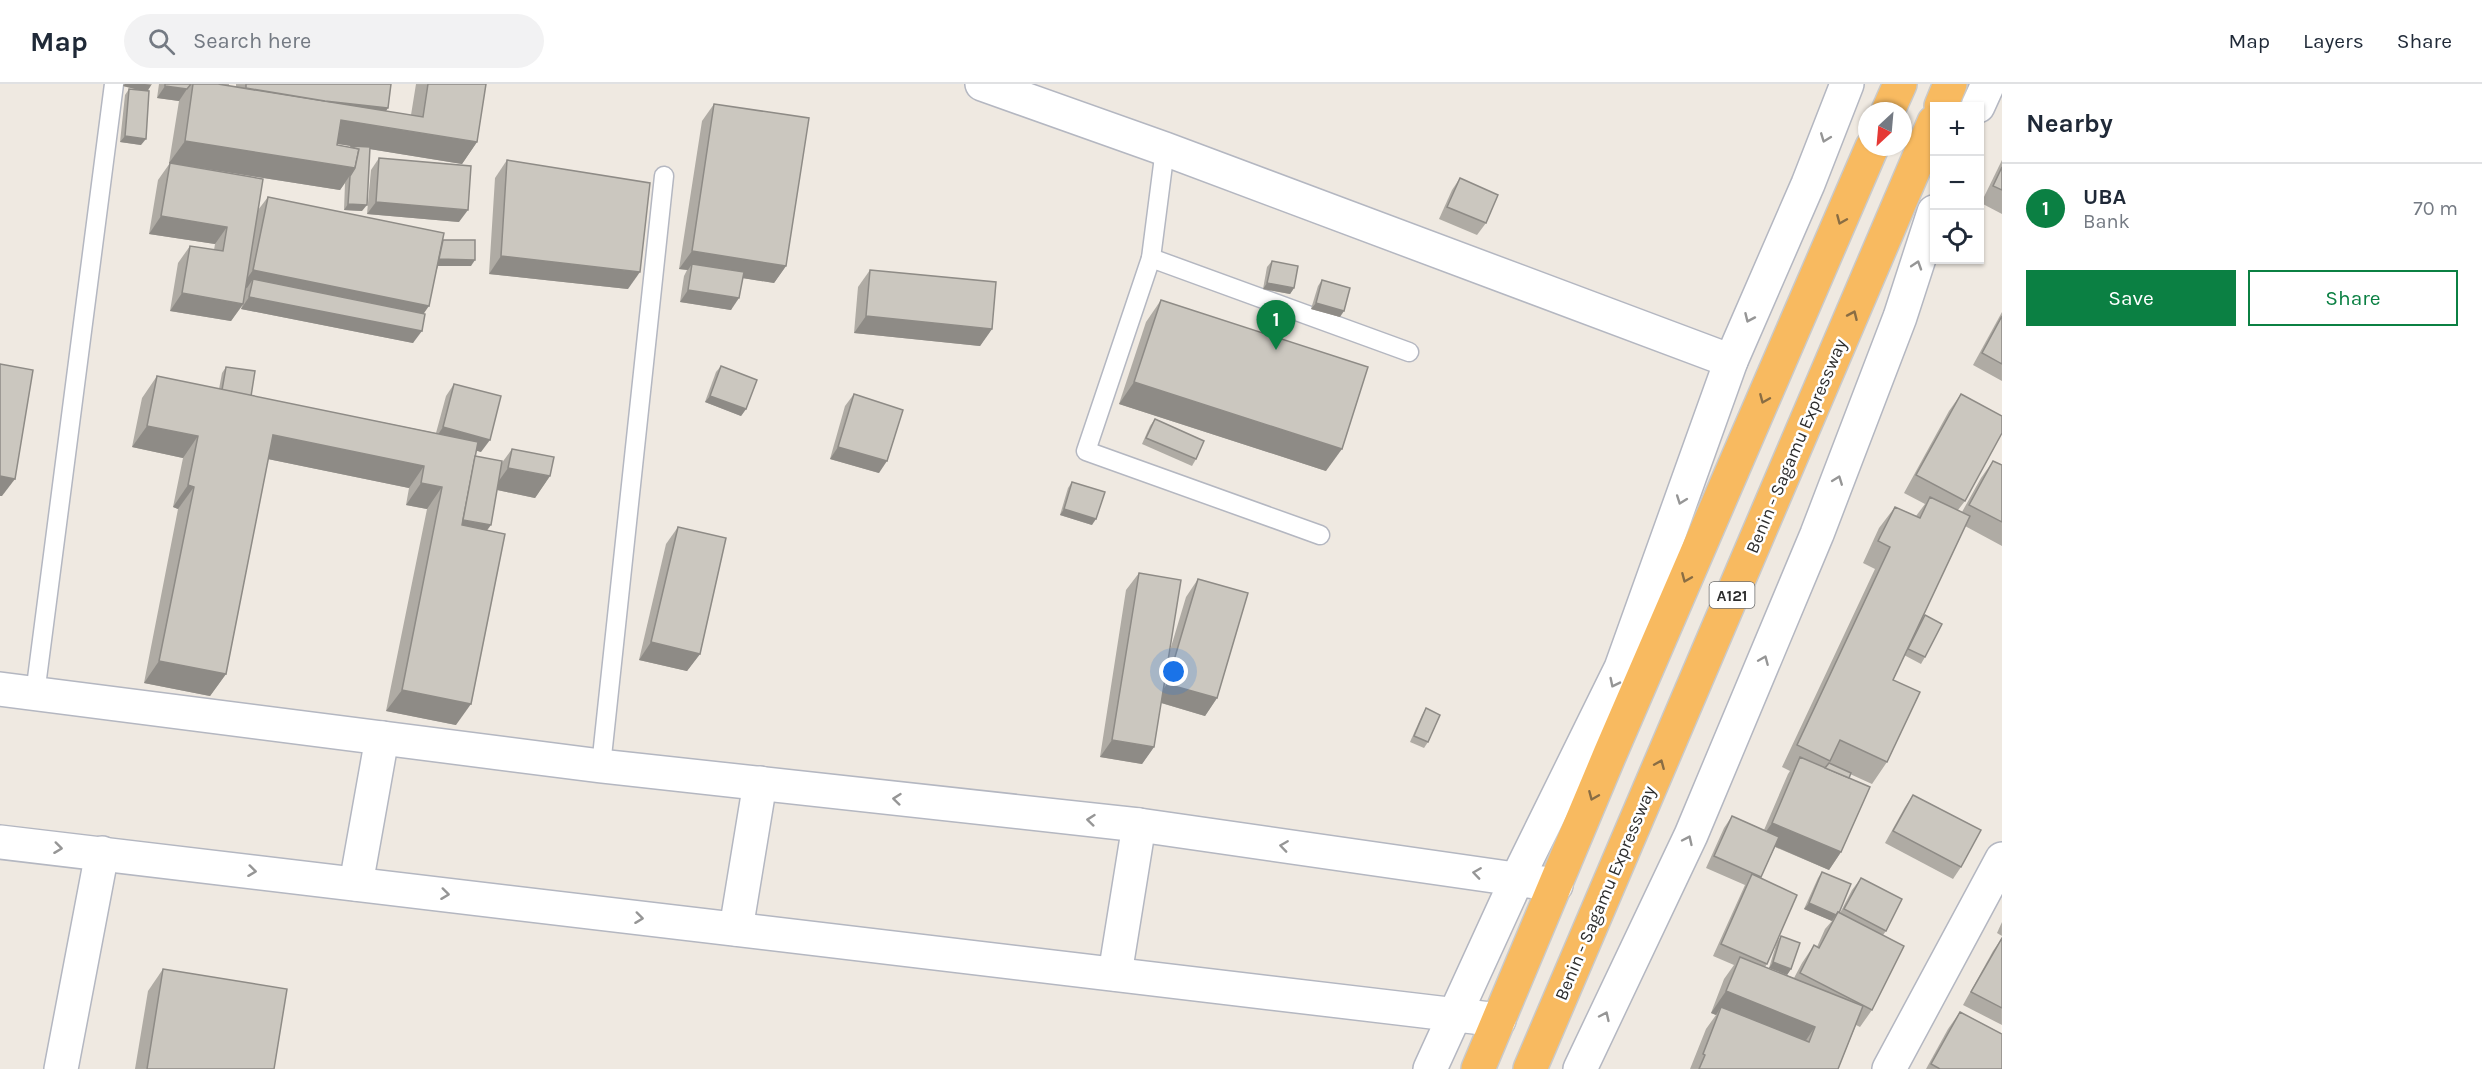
<!DOCTYPE html>
<meta charset="utf-8">
<style>
body{margin:0;font-family:Karla,sans-serif;background:#f2f2f3;color:#1f2937}
.controls{position:absolute;right:18px;top:18px;display:grid;overflow:hidden;border-radius:0px;box-shadow:0 2px 4px #0004}
.controls button{width:54px;height:54px;display:grid;place-items:center;padding:0;border:0;border-bottom:2px solid #e0e1e3;background:#fff;color:#1f2937;font:30px sans-serif}
.compass{position:absolute;left:1858px;top:18px;width:54px;height:54px;border-radius:50%;background:#fff;box-shadow:0 2px 4px #0004;rotate:206deg}
.you{position:absolute;left:1174px;top:588px;width:21px;height:21px;margin:-15px;border:4px solid #fff;border-radius:50%;background:#1a73e8;box-shadow:0 0 0 9px #1a73e833}
.badge{display:grid;place-items:center;width:39px;height:39px;border-radius:50%;background:#0b8043;color:#fff;font-size:20px;font-weight:700}
.pin{position:absolute;translate:-50% -50px;filter:drop-shadow(0 2px 3px #0008)}
.pin::after{content:'';position:absolute;top:32px;width:21px;height:18px;background:inherit;clip-path:polygon(0 0,100% 0,50% 100%)}
.list{margin:0;padding:0;list-style:none}
h2{display:flex;justify-content:space-between;align-items:center;height:78px;margin:0;padding:0 24px;font-size:26px}
h2 small{font-size:20px;font-weight:400;color:#747a83}
.list li{display:grid;grid-template-columns:39px 1fr auto;gap:18px;align-items:center;box-sizing:border-box;height:90px;padding:0 24px;border-top:2px solid #e0e1e3}
.list b{display:block;font-size:22px;white-space:nowrap}
.list p{margin:0;font-size:20px;white-space:nowrap;color:#747a83}
.list em{font-size:20px;font-style:normal;color:#747a83}
.actions{display:flex;gap:12px;padding:18px 24px}
.actions a{flex:1;padding:14px 0;border:2px solid #0b8043;border-radius:0px;text-align:center;font-size:21px;color:#0b8043}
.actions .main{background:#0b8043;color:#fff}
.icon{flex:none;width:33px;height:33px;fill:none;stroke:currentColor;stroke-width:2;stroke-linecap:round;stroke-linejoin:round}
.map{position:relative;flex:none;width:2002px;height:985px;overflow:hidden}
header{display:flex;align-items:center;gap:36px;box-sizing:border-box;height:84px;padding:0 30px;background:#fff;border-bottom:2px solid #e0e1e3}
header strong{font-size:28px}
nav{display:flex;gap:33px;margin-inline-start:auto;font-size:21px}
.search{width:420px;height:54px;background:#f2f2f3;display:flex;align-items:center;gap:15px;box-sizing:border-box;padding:0 21px;border-radius:33px;color:#747a83;font-size:22px}
main{display:flex}
aside{flex:1;background:#fff}
.map>svg:first-child{display:block}
.lines{fill:none;stroke-linecap:round;stroke-linejoin:round}
.service-casing{stroke:#b4b7c1;stroke-width:21}
.minor-casing{stroke:#b4b7c1;stroke-width:36}
.trunk-casing{stroke:#c9c9c9;stroke-width:36}
.service{stroke:#fff;stroke-width:18}
.minor{stroke:#fff;stroke-width:33}
.trunk{stroke:#f8ba60;stroke-width:33}
.wall{fill:#afaba4;fill-rule:evenodd}
.shaded-wall{fill:#8e8b86}
.building{fill:#cbc7bf;stroke:#8e8b86;stroke-width:1.5}
.oneway{stroke:#969696}
.oneway2{stroke:#896d44}
.labels{text-anchor:middle;stroke-width:5;stroke-linejoin:round;paint-order:stroke}
.shield{fill:#fff;stroke:#6d6d6d;stroke-width:1.5}
.shield-label{font-size:16px;font-weight:bold;fill:#2e2e2e}
.street-label{font-size:18px;fill:#2e2e2e;stroke:#fff}
</style>
<header>
<strong>Map</strong>
<div class="search"><svg class="icon" aria-label="search" viewBox="0 0 24 24"><circle cx="10" cy="10" r="6"/><path d="M15 15l6 6"/></svg>Search here</div>
<nav><a>Map</a><a>Layers</a><a>Share</a></nav>
</header>
<main>
<div class="map">
<svg width="2002" height="985" viewBox="0 0 2002 985">
<rect width="100%" height="100%" fill="#efe9e1"/>
<g class="lines">
<defs>
<g id="service">
<path d="M1165 65 1151 174 1086 367 1320 451"/>
<path d="M1151 174 1409 268"/>
<path d="M35 610 114 0"/>
<path d="M601 682 664 92"/>
</g>
<g id="minor">
<path d="M982 0 1165 65 1731 277"/>
<path d="M1978 22 1988 0"/>
<path d="M0 605 601 682 1139 741 1556 801"/>
<path d="M0 758 1499 936"/>
<path d="M356 800 382 654"/>
<path d="M736 845 760 699"/>
<path d="M1115 890 1139 741"/>
<path d="M61 985 102 769"/>
<path d="M1430 985 1517 795 1621 584 1731 277 1808 100 1847 0"/>
<path d="M1580 985 1691 751 1817 450 1900 233 1934 128"/>
<path d="M1889 985 2002 775"/>
</g>
<g id="trunk">
<path d="M1941 22 1950 0"/>
<path d="M1888 27 1900 0"/>
<path d="M1478 985 1610 670 1872 63"/>
<path d="M1530 985 1934 38"/>
</g>
</defs>
<use href="#service" class="service-casing"/>
<use href="#minor" class="minor-casing"/>
<use href="#trunk" class="trunk-casing"/>
<use href="#service" class="service"/>
<use href="#minor" class="minor"/>
<use href="#trunk" class="trunk"/>
</g>
<g class="wall">
<path d="M124 0H152L148 6 141 61 120 58 125 11 129 5 139 6 123 2Z"/>
<path d="M159 0H229V2L236 3V0H391L386 27 411 31 416 0H486L477 58 462 80 370 65 362 127 344 126 345 99 340 106 169 79 179 17 157 14ZM338 60 351 62 350 63 337 61Z"/>
<path d="M714 20 786 182 774 199 743 194 731 226 680 218 684 192 687 186 679 185 702 37Z"/>
<path d="M379 74 459 138 367 130 371 86Z"/>
<path d="M507 76 628 205 489 190 495 94Z"/>
<path d="M2002 76V130L1981 119Z"/>
<path d="M170 79 258 126 268 113 443 156 471 182H438L424 229 413 259 241 225 242 222 231 237 170 227 178 179 190 162 214 166 215 160 149 150 158 96Z"/>
<path d="M1460 94 1486 139 1477 151 1439 135 1452 106Z"/>
<path d="M1272 177 1294 204 1290 210 1263 205 1267 183Z"/>
<path d="M870 186 992 245 980 262 854 249 858 203Z"/>
<path d="M1322 196 1340 233 1311 225 1318 202Z"/>
<path d="M1161 216 1326 387 1119 320 1146 238Z"/>
<path d="M2002 228V297L1973 281Z"/>
<path d="M721 282 746 325 741 332 705 318 716 288Z"/>
<path d="M226 283 251 312 436 349 446 312 454 300 481 368 476 366 475 372 501 380 512 365 550 392 535 414 497 406 487 446 456 641 386 627 427 425 406 421 409 404 268 375 226 590 210 612 144 599 178 425 173 423 183 374 132 363 142 314 157 292 219 305 222 289Z"/>
<path d="M854 310 879 389 830 375 845 322Z"/>
<path d="M1961 310 1965 417 1958 426 1962 428 1981 394 1993 377 2002 381V462L1965 442 1920 537 1925 531V573L1921 580 1904 571 1893 596 1887 678 1872 700 1850 690 1849 694 1841 768 1829 786 1775 763 1760 794 1767 880 1765 883 1794 894 1802 879 1814 861 1817 863 1825 845 1832 837 1804 825 1818 794 1822 788 1839 829H1840L1852 806 1861 794 1886 847 1883 851 1872 926 1860 943 1856 941 1838 985H1690L1706 945 1716 931 1711 929 1724 895 1734 881 1713 872 1745 801 1706 784 1724 744 1732 732 1764 746 1788 690 1790 687 1782 683 1875 485 1863 479 1879 444 1895 423 1916 432 1925 420 1904 409 1949 327Z"/>
<path d="M1155 335 1196 375 1192 382 1142 360 1150 342Z"/>
<path d="M1072 398 1092 441 1060 431 1068 404Z"/>
<path d="M678 443 700 570 687 587 639 576 666 460Z"/>
<path d="M1139 489 1168 573 1186 513 1198 495 1217 614 1205 632 1161 619 1154 663 1142 680 1100 673 1126 506Z"/>
<path d="M1426 624 1428 658 1424 664 1410 658 1422 631Z"/>
<path d="M1913 711 1961 783 1953 795 1885 759 1905 723Z"/>
<path d="M2002 838V852L1997 849Z"/>
<path d="M1781 852 1791 885 1787 891 1769 884 1777 858Z"/>
<path d="M2002 854V941L1963 921 1993 867Z"/>
<path d="M163 885 274 985H135L148 907Z"/>
<path d="M1960 928 2002 985H1926L1948 945Z"/>
</g>
<g class="shaded-wall">
<path d="M125 0H145L151 1 147 8 123 2Z"/>
<path d="M165 2 187 5 179 17 157 14Z"/>
<path d="M245 8 388 24 376 42 477 58 462 80 326 58Z"/>
<path d="M125 52 146 55 141 61 120 58Z"/>
<path d="M185 57 355 84 340 106 169 79Z"/>
<path d="M376 118 468 126 459 138 367 130Z"/>
<path d="M348 120 367 121 362 127 344 126Z"/>
<path d="M161 132 227 143 215 160 149 150Z"/>
<path d="M692 167 786 182 774 199 691 186 692 180 688 186 679 185Z"/>
<path d="M501 172 640 188 628 205 489 190Z"/>
<path d="M438 175 475 176 471 182H434Z"/>
<path d="M253 186 429 222 417 239 253 195 247 204 241 203Z"/>
<path d="M1267 199 1294 204 1290 210 1263 205Z"/>
<path d="M688 206 739 214 731 226 680 218Z"/>
<path d="M182 209 243 220 231 237 170 227Z"/>
<path d="M249 213 422 247 413 259 241 225Z"/>
<path d="M1316 219 1344 227 1340 233 1311 225Z"/>
<path d="M866 232 992 245 980 262 854 249Z"/>
<path d="M1134 298 1342 365 1326 387 1119 320Z"/>
<path d="M710 312 746 325 741 332 705 318Z"/>
<path d="M147 342 198 352 183 374 132 363Z"/>
<path d="M443 343 490 356 481 368 435 355Z"/>
<path d="M273 351 424 382 409 404 258 373Z"/>
<path d="M838 363 887 377 879 389 830 375Z"/>
<path d="M508 384 550 392 535 414 493 405Z"/>
<path d="M0 392 15 395 2 412H0Z"/>
<path d="M421 399 442 403 427 425 406 421Z"/>
<path d="M188 401 194 403 178 425 173 423Z"/>
<path d="M1064 425 1096 435 1092 441 1060 431Z"/>
<path d="M462 436 491 441 482 453 454 448Z"/>
<path d="M651 558 700 570 687 587 639 576Z"/>
<path d="M159 577 226 590 210 612 144 599Z"/>
<path d="M1167 600 1217 614 1205 632 1155 617Z"/>
<path d="M402 606 471 620 456 641 386 627Z"/>
<path d="M1112 656 1154 663 1142 680 1100 673Z"/>
<path d="M1772 739 1841 768 1829 786 1760 756Z"/>
<path d="M1809 819 1836 831 1832 837 1804 825Z"/>
<path d="M1773 878 1791 885 1787 891 1769 884Z"/>
<path d="M1726 907 1815 943 1800 965 1721 923 1716 931 1711 929Z"/>
</g>
<g class="building">
<path d="M165 0H191L187 5 165 2Z"/>
<path d="M193 0H218L423 33 428 0H486L477 58 341 36 337 61 359 65 355 84 185 57Z"/>
<path d="M246 0H391L388 24 325 17 246 4Z"/>
<path d="M129 5 149 7 146 55 125 52Z"/>
<path d="M714 20 809 34 786 182 692 167Z"/>
<path d="M351 62 370 63 367 121 348 120 350 92 355 84 359 65 351 63Z"/>
<path d="M379 74 471 82 468 126 376 118Z"/>
<path d="M507 76 650 99 640 188 501 172Z"/>
<path d="M170 79 263 95 243 220 182 209 190 162 223 167 227 143 161 132Z"/>
<path d="M2002 83V106L1993 102Z"/>
<path d="M1460 94 1498 111 1486 139 1447 123Z"/>
<path d="M268 113 444 149 429 222 253 186Z"/>
<path d="M443 156H475V176L439 175Z"/>
<path d="M1272 177 1298 182 1294 204 1267 199Z"/>
<path d="M692 180 744 188 739 214 688 206Z"/>
<path d="M870 186 996 198 992 245 866 232Z"/>
<path d="M253 195 425 230 422 247 249 213Z"/>
<path d="M1322 196 1350 204 1344 227 1316 219Z"/>
<path d="M1161 216 1368 283 1342 365 1134 298Z"/>
<path d="M2002 232V280L1982 269Z"/>
<path d="M0 280 33 286 15 395 0 392Z"/>
<path d="M721 282 757 296 746 325 710 312Z"/>
<path d="M226 283 255 287 251 312 222 306Z"/>
<path d="M157 292 478 358 462 441 505 450 471 620 402 606 442 403 421 399 424 382 273 351 226 590 159 577 194 403 188 401 198 352 147 342Z"/>
<path d="M454 300 501 312 490 356 443 343Z"/>
<path d="M854 310 903 326 887 377 838 363Z"/>
<path d="M1961 310 2002 332V349L1965 417 1916 391Z"/>
<path d="M1155 335 1204 357 1196 375 1146 354Z"/>
<path d="M512 365 554 373 550 392 508 384Z"/>
<path d="M475 372 502 377 491 441 463 436Z"/>
<path d="M1993 377 2002 381V438L1969 421Z"/>
<path d="M1072 398 1105 408 1096 435 1064 425Z"/>
<path d="M1930 413 1970 432 1893 596 1920 608 1887 678 1840 656 1830 677 1797 661 1890 463 1878 457 1895 423 1920 434Z"/>
<path d="M678 443 726 454 700 570 651 558Z"/>
<path d="M1139 489 1181 496 1154 663 1112 656Z"/>
<path d="M1198 495 1248 509 1217 614 1167 600Z"/>
<path d="M1925 531 1942 540 1925 573 1908 565Z"/>
<path d="M1426 624 1440 631 1428 658 1414 652Z"/>
<path d="M1800 673 1870 703 1841 768 1772 739Z"/>
<path d="M1829 679 1851 689 1849 694 1825 684Z"/>
<path d="M1913 711 1981 746 1961 783 1893 747Z"/>
<path d="M1732 732 1779 753 1761 793 1714 772Z"/>
<path d="M1822 788 1851 800 1839 829 1838 828 1836 831 1809 819Z"/>
<path d="M1752 790 1797 811 1767 880 1721 860Z"/>
<path d="M1861 794 1902 815 1886 847 1844 825Z"/>
<path d="M1838 828 1904 862 1872 926 1800 889 1814 861 1819 864Z"/>
<path d="M1781 852 1800 859 1791 885 1773 878Z"/>
<path d="M2002 854V924L1971 908Z"/>
<path d="M1740 873 1863 922 1838 985H1699L1705 971 1703 970 1721 923 1809 958 1815 943 1726 907Z"/>
<path d="M163 885 287 905 274 985H147Z"/>
<path d="M1960 928 2002 950V985H1940L1931 980Z"/>
</g>
<defs><path id="oneway-chevron" d="M-2-3.5L2.5 0L-2 3.5" fill="none" stroke-width="1.6" stroke-linecap="round" stroke-linejoin="round" transform="scale(1.5)"/></defs>
<g class="oneway">
<use href="#oneway-chevron" transform="translate(1825 54) rotate(111)"/>
<use href="#oneway-chevron" transform="translate(1917 181) rotate(-72)"/>
<use href="#oneway-chevron" transform="translate(1749 234) rotate(114)"/>
<use href="#oneway-chevron" transform="translate(1838 396) rotate(-69)"/>
<use href="#oneway-chevron" transform="translate(1681 416) rotate(110)"/>
<use href="#oneway-chevron" transform="translate(1764 576) rotate(-67)"/>
<use href="#oneway-chevron" transform="translate(1614 599) rotate(116)"/>
<use href="#oneway-chevron" transform="translate(897 715) rotate(-174)"/>
<use href="#oneway-chevron" transform="translate(1091 736) rotate(-174)"/>
<use href="#oneway-chevron" transform="translate(1688 756) rotate(-65)"/>
<use href="#oneway-chevron" transform="translate(1284 762) rotate(-172)"/>
<use href="#oneway-chevron" transform="translate(58 764) rotate(7)"/>
<use href="#oneway-chevron" transform="translate(252 787) rotate(7)"/>
<use href="#oneway-chevron" transform="translate(1477 789) rotate(-172)"/>
<use href="#oneway-chevron" transform="translate(445 810) rotate(7)"/>
<use href="#oneway-chevron" transform="translate(639 834) rotate(7)"/>
<use href="#oneway-chevron" transform="translate(1605 932) rotate(-65)"/>
</g>
<g class="oneway2">
<use href="#oneway-chevron" transform="translate(1841 136) rotate(113)"/>
<use href="#oneway-chevron" transform="translate(1853 231) rotate(-66)"/>
<use href="#oneway-chevron" transform="translate(1764 315) rotate(113)"/>
<use href="#oneway-chevron" transform="translate(1686 494) rotate(113)"/>
<use href="#oneway-chevron" transform="translate(1660 680) rotate(-67)"/>
<use href="#oneway-chevron" transform="translate(1593 712) rotate(113)"/>
</g>
<g class="labels">
<rect class="shield" x="1709.5" y="498" width="45" height="26" rx="4.5"/>
<g class="shield-label">
<text x="1732" y="517">A121</text>
</g>
<g class="street-label">
<text transform="translate(1796 362) rotate(-67)" y="6">Benin - Sagamu Expressway</text>
<text transform="translate(1605 809) rotate(-67)" y="6">Benin - Sagamu Expressway</text>
</g>
</g>
</svg>
<div class="controls">
<button>+</button>
<button>−</button>
<button><svg class="icon" aria-label="locate" viewBox="0 0 24 24"><circle cx="12" cy="12" r="6"/><path d="M12 2v4M12 18v4M2 12h4M18 12h4"/></svg></button>
</div>
<svg class="compass" viewBox="-18 -18 36 36"><path d="M0-13l5 13h-10z" fill="#e53935"/><path d="M0 13l5-13h-10z" fill="#747a83"/></svg>
<div class="you"></div>
<div class="pin badge" style="left:1276px;top:266px">1</div>
</div>
<aside>
<h2>Nearby<small></small></h2>
<ul class="list">
<li><span class="badge">1</span><div><b>UBA</b><p>Bank</p></div><em>70 m</em></li>
</ul>
<div class="actions"><a class="main">Save</a><a>Share</a></div>
</aside>
</main>
